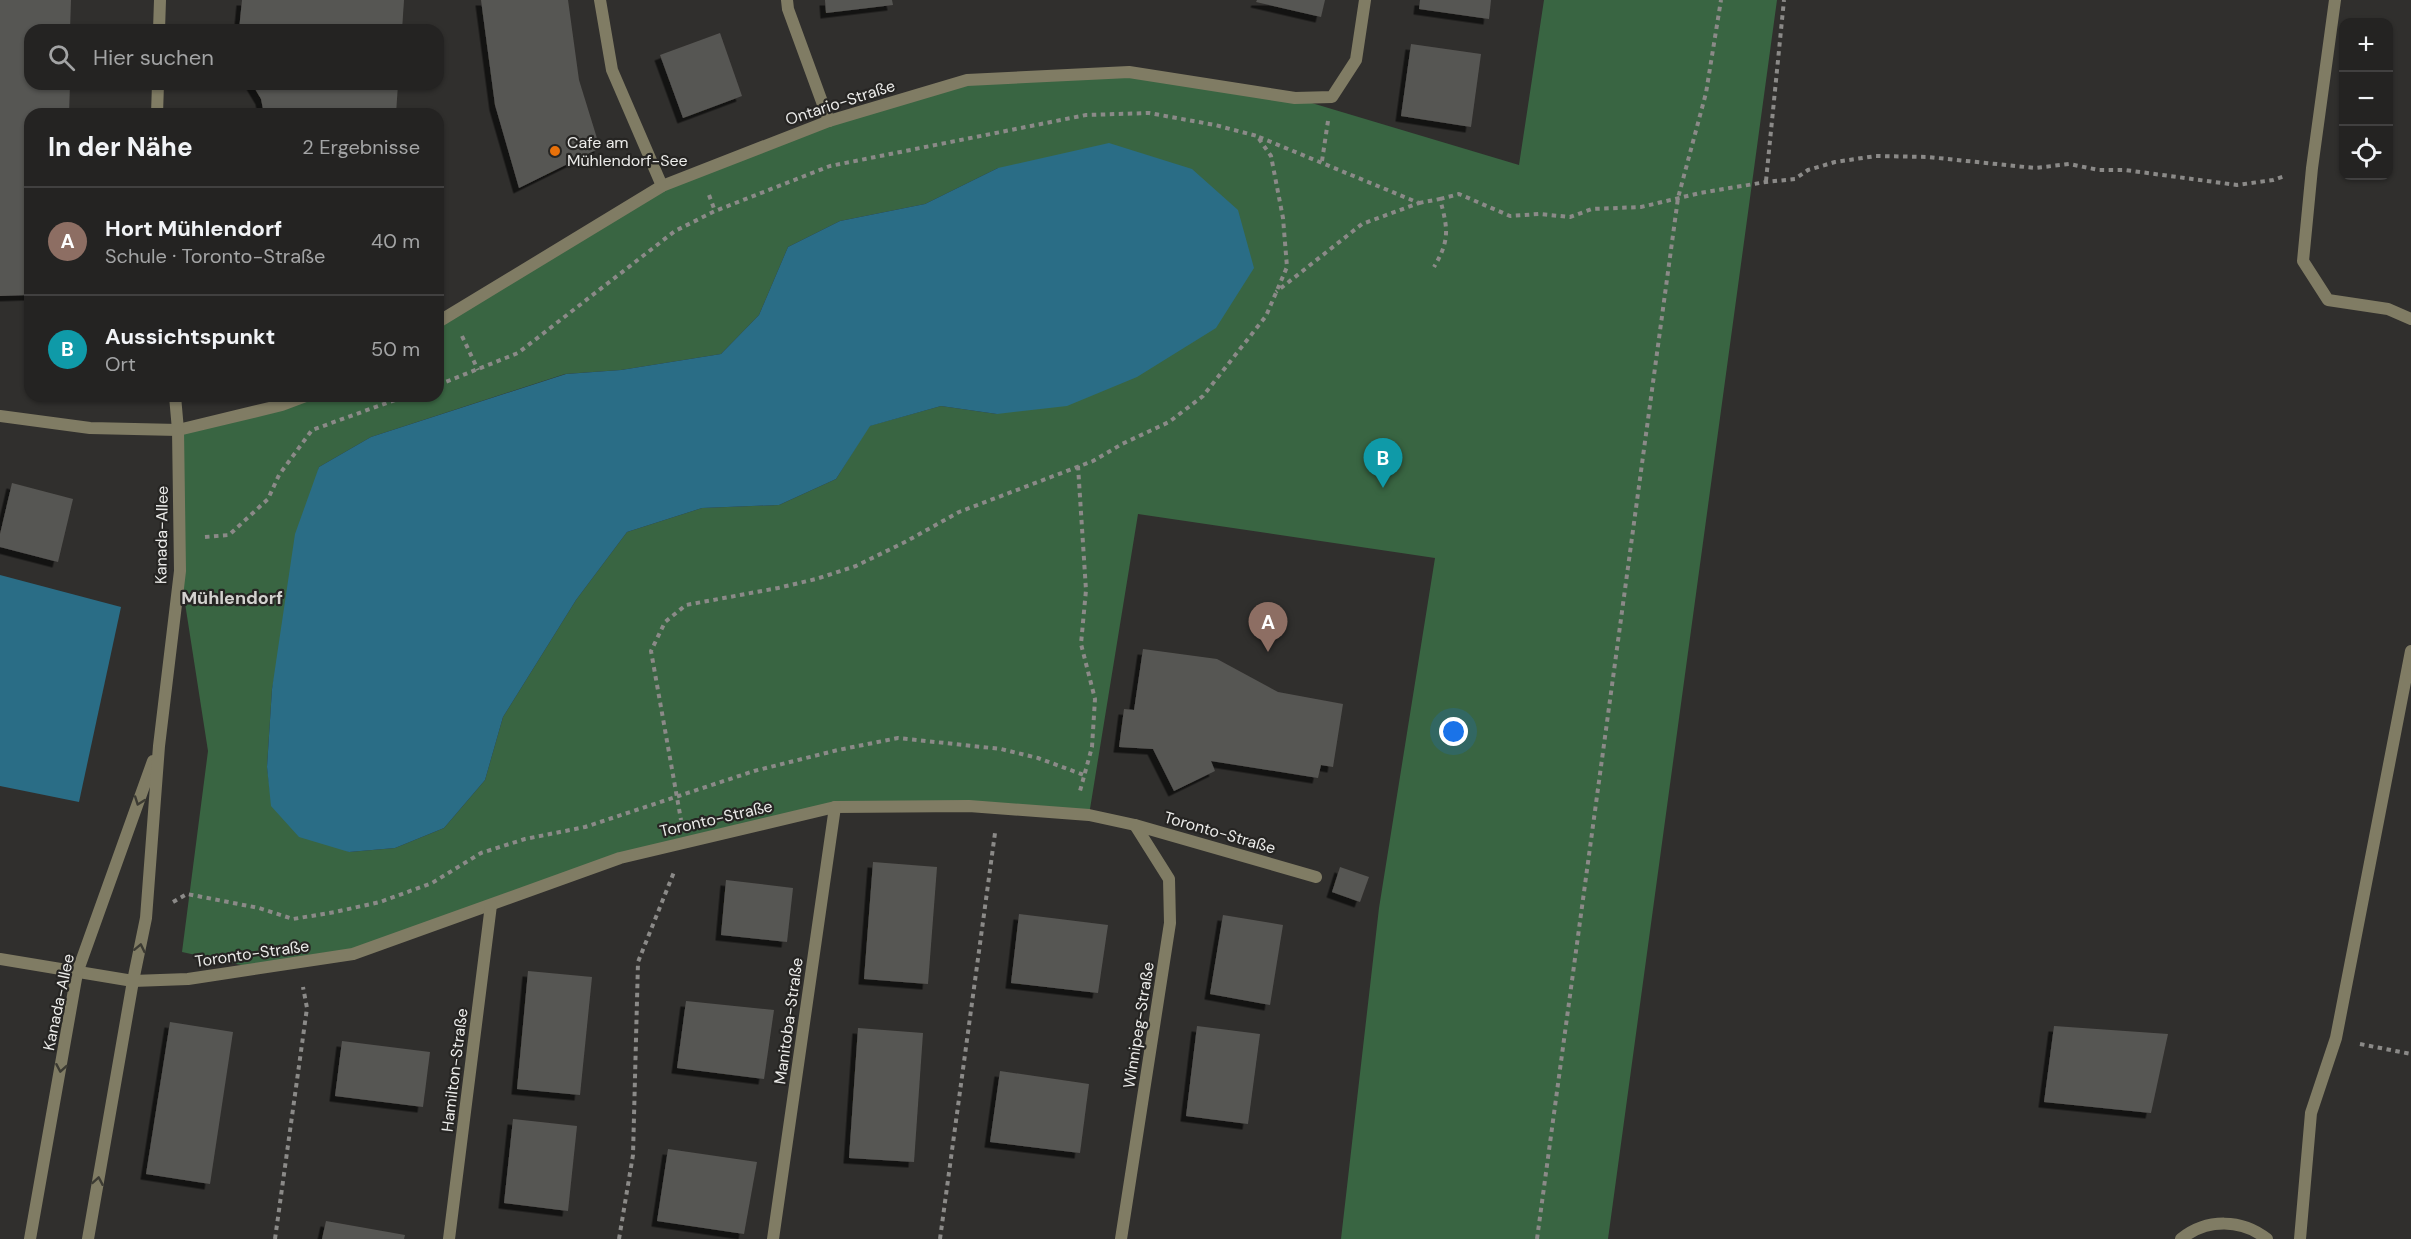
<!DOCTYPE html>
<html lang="de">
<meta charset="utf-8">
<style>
body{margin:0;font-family:"DM Sans",sans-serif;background:#302f2f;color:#f1f3f6}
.controls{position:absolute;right:18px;top:18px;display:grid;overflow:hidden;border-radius:12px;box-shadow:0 2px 4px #0004}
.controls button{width:54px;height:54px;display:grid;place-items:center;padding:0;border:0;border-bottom:2px solid #414040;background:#242322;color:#f1f3f6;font:30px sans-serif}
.you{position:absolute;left:1454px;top:732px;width:21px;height:21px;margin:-15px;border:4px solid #fff;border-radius:50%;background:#1a73e8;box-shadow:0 0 0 9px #1a73e833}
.badge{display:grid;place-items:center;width:39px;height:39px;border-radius:50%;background:#e2af34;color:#fff;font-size:20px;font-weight:700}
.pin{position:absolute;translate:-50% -50px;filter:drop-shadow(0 2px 3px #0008)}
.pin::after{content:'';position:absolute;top:32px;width:21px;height:18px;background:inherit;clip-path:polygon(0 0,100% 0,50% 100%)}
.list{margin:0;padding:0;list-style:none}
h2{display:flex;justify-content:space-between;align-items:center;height:78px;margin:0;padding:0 24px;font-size:26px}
h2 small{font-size:20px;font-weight:400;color:#a3a4a5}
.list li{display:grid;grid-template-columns:39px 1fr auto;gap:18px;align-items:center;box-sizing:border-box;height:108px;padding:0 24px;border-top:2px solid #414040}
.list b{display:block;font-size:22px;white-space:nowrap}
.list p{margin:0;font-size:20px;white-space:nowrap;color:#a3a4a5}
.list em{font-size:20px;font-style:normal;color:#a3a4a5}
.icon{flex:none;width:33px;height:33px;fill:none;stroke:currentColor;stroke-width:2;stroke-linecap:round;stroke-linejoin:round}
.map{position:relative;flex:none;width:2411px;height:1239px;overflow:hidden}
.search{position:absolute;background:#242322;box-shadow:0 2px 4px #0004;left:24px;top:24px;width:420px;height:66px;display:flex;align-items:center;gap:15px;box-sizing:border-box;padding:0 21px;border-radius:18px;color:#a3a4a5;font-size:22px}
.panel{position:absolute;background:#242322;box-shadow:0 2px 4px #0004;left:24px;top:108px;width:420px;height:294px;border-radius:18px}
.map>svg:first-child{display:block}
.green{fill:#396542;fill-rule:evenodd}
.water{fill:#2a6d86}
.building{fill:#575653;filter:url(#shadow)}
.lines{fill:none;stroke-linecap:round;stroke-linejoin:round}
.path{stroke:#8b8a88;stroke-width:4;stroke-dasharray:4.5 4.5;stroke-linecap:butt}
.lane{stroke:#807c64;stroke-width:12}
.street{stroke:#807c64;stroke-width:12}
.oneway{stroke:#3c3b33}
.food-dot{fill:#e8710a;stroke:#262523;stroke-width:2}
.labels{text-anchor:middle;stroke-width:4.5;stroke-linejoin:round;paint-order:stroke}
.street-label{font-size:16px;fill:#ececea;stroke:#262523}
.poi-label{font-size:16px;fill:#ececea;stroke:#262523;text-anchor:start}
.neighbourhood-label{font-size:18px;font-weight:bold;fill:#d3d2cf;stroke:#262523}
</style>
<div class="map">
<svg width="2411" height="1239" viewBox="0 0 2411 1239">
<defs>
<filter id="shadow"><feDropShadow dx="-5.5" dy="5.5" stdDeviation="0" flood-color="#0009"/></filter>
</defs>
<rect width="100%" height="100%" fill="#302f2d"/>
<path class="green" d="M1544 0H1777L1608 1239H1341L1379 908 1435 558 1138 514 1089 815 835 807 620 858 353 954 260 969 182 952 208 751 180 571 178 430 306 396H438V322L662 186 829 121 967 80 1129 72 1295 98 1519 165ZM998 168 997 414 941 406 869 426 836 479 779 505 702 508 627 532 576 600 503 717 485 780 444 828 395 848 349 852 272 806 267 767 272 689 319 467 371 437 565 374 621 370 721 354 759 315 788 247 840 221 925 204Z"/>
<g class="water">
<path d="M1109 143 1192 169 1238 210 1254 268 1216 328 1137 377 1067 406 997 414 941 406 870 426 836 479 779 505 702 508 627 532 576 600 503 717 485 780 444 828 395 848 349 852 299 837 271 806 267 767 272 689 295 534 319 467 371 437 566 374 621 370 721 354 759 315 788 247 840 221 925 204 998 168Z"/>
<path d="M0 575 121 607 79 802 0 786Z"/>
</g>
<g class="building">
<path d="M0 0H71L70 30H30V84H70L69 114H30V295L0 296Z"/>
<path d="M242 0H404L402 30H239Z"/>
<path d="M481 0H568L579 80 600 148 519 188 495 105Z"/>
<path d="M825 0H892L893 5 826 13Z"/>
<path d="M1257 0H1325L1321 17 1256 2Z"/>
<path d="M1420 0H1491L1489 19 1419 9Z"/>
<path d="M720 33 742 96 683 118 660 55Z"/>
<path d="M1411 44 1481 54 1471 127 1401 116Z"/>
<path d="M252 84H398L396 114H264L261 99Z"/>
<path d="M12 483 73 499 58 562 0 547V534Z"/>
<path d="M1143 649 1217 659 1278 692 1343 704 1333 767 1321 765 1318 778 1211 761 1215 771 1174 791 1153 749 1119 747 1124 709 1134 710Z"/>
<path d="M873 862 937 867 928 984 864 979Z"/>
<path d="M1340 867 1369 877 1360 902 1332 892Z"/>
<path d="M726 880 793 888 787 942 721 935Z"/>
<path d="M1019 914 1108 925 1098 993 1011 983Z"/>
<path d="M1223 915 1283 925 1270 1005 1210 994Z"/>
<path d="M528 971 592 977 580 1095 517 1089Z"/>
<path d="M686 1001 774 1010 764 1079 677 1068Z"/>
<path d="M170 1022 233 1032 210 1184 146 1174Z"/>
<path d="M1197 1026 1260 1034 1248 1124 1186 1116Z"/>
<path d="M2054 1026 2168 1034 2151 1113 2044 1102Z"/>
<path d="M858 1028 923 1033 914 1162 849 1158Z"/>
<path d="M342 1041 430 1052 423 1107 335 1096Z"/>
<path d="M1000 1071 1089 1084 1080 1153 990 1142Z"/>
<path d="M513 1119 577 1126 568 1211 504 1203Z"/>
<path d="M668 1149 757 1162 744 1234 657 1221Z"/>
<path d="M326 1221 405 1235 404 1239H322Z"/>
</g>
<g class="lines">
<g class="path">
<path d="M1259 137 1419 203 1362 224 1276 292"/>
<path d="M1322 161 1328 121"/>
<path d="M1766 181 1784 0"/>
<path d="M709 195 715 211"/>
<path d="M1440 199 1459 194 1510 216 1539 214 1570 217 1592 209 1641 207 1700 193 1766 182 1795 179 1808 170 1835 162 1876 156 1928 157 2035 168 2069 164 2099 170H2125L2237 185 2273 180 2285 176"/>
<path d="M1419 203 1440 199C1448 229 1450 240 1434 267"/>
<path d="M462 336 478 370"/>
<path d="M438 385 518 353 675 231 715 211 830 166 1086 115 1149 113 1215 125 1257 136 1271 156 1283 218 1287 267 1266 316 1203 396 1169 422 1122 444 1093 461 959 512 907 541 856 566 816 579 778 588 686 605 665 622 651 651 681 820"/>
<path d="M1078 466 1086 590 1081 644 1095 699 1092 747 1080 791"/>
<path d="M205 537 229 535 268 499 279 475 312 430 406 396"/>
<path d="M173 902 187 894 259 908 293 919 335 912 380 902 432 883 481 853 525 839 585 827 754 771 838 750 898 738 1001 749 1038 758 1084 775"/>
<path d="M2360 1044 2411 1054"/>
<path d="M275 1239 307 1008 303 987"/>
<path d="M619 1239 633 1155 638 962 674 872"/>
<path d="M940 1239 995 833"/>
<path d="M1537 1239 1678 198 1706 93 1721 0"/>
</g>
<g class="lane">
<path d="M2335 0 2312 168 2303 261 2328 300 2388 309 2411 319"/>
<path d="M2181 1239C2207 1218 2242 1219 2267 1239"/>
<path d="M2300 1239 2311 1113 2336 1038 2411 651"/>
</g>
<g class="street">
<path d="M600 0 612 70 662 186"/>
<path d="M787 0 788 9 829 121"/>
<path d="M159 30 160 0"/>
<path d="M157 114 158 84"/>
<path d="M438 322 662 186 829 121 967 80 1129 72 1295 98 1332 97 1356 60 1365 0"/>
<path d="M0 416 90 428 178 430 282 405 306 396"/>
<path d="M0 959 133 981 188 979 353 954 620 858 835 807 969 806 1089 815 1135 825 1316 877"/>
<path d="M30 1239 77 973 153 761"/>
<path d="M88 1239 133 981 146 918 159 746 180 571 178 430 175 396"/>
<path d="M449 1239 491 905"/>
<path d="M773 1239 835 807"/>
<path d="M1121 1239 1170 923 1169 879 1135 825"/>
</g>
</g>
<defs><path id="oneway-chevron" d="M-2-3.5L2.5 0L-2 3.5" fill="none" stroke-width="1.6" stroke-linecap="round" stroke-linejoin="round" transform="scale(1.5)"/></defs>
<g class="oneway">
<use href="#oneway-chevron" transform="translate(139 801) rotate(110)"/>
<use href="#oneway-chevron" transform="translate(140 948) rotate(-78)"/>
<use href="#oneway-chevron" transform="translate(61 1068) rotate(100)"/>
<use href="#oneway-chevron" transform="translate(98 1181) rotate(-80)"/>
</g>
<circle class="food-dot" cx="555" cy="151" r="6"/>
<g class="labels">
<g class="street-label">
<text transform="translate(840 102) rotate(-18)" y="6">Ontario-Straße</text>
<text transform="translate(161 535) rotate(-89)" y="6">Kanada-Allee</text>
<text transform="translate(716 818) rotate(-13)" y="6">Toronto-Straße</text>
<text transform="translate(1220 832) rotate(16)" y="6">Toronto-Straße</text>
<text transform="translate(252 953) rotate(-8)" y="6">Toronto-Straße</text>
<text transform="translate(58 1002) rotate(-78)" y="6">Kanada-Allee</text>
<text transform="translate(788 1021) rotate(-82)" y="6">Manitoba-Straße</text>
<text transform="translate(1138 1025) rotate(-81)" y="6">Winnipeg-Straße</text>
<text transform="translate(454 1070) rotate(-83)" y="6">Hamilton-Straße</text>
</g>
<g class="poi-label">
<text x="567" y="148">Cafe am<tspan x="567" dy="18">Mühlendorf-See</tspan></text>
</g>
<g class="neighbourhood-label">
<text x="232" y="604">Mühlendorf</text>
</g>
</g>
</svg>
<div class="controls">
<button>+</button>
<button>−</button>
<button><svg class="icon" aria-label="locate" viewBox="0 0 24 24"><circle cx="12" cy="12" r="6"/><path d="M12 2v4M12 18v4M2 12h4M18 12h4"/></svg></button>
</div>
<div class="you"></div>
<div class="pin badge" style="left:1268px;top:652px;background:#8d6e63">A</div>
<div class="pin badge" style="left:1383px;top:488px;background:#0f9aa8">B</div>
<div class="search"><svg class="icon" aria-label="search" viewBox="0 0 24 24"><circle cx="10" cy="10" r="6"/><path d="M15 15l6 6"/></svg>Hier suchen</div>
<section class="panel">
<h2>In der Nähe<small>2 Ergebnisse</small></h2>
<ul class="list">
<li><span class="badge" style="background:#8d6e63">A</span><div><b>Hort Mühlendorf</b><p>Schule · Toronto-Straße</p></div><em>40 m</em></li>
<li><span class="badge" style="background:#0f9aa8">B</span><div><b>Aussichtspunkt</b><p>Ort</p></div><em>50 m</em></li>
</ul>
</section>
</div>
